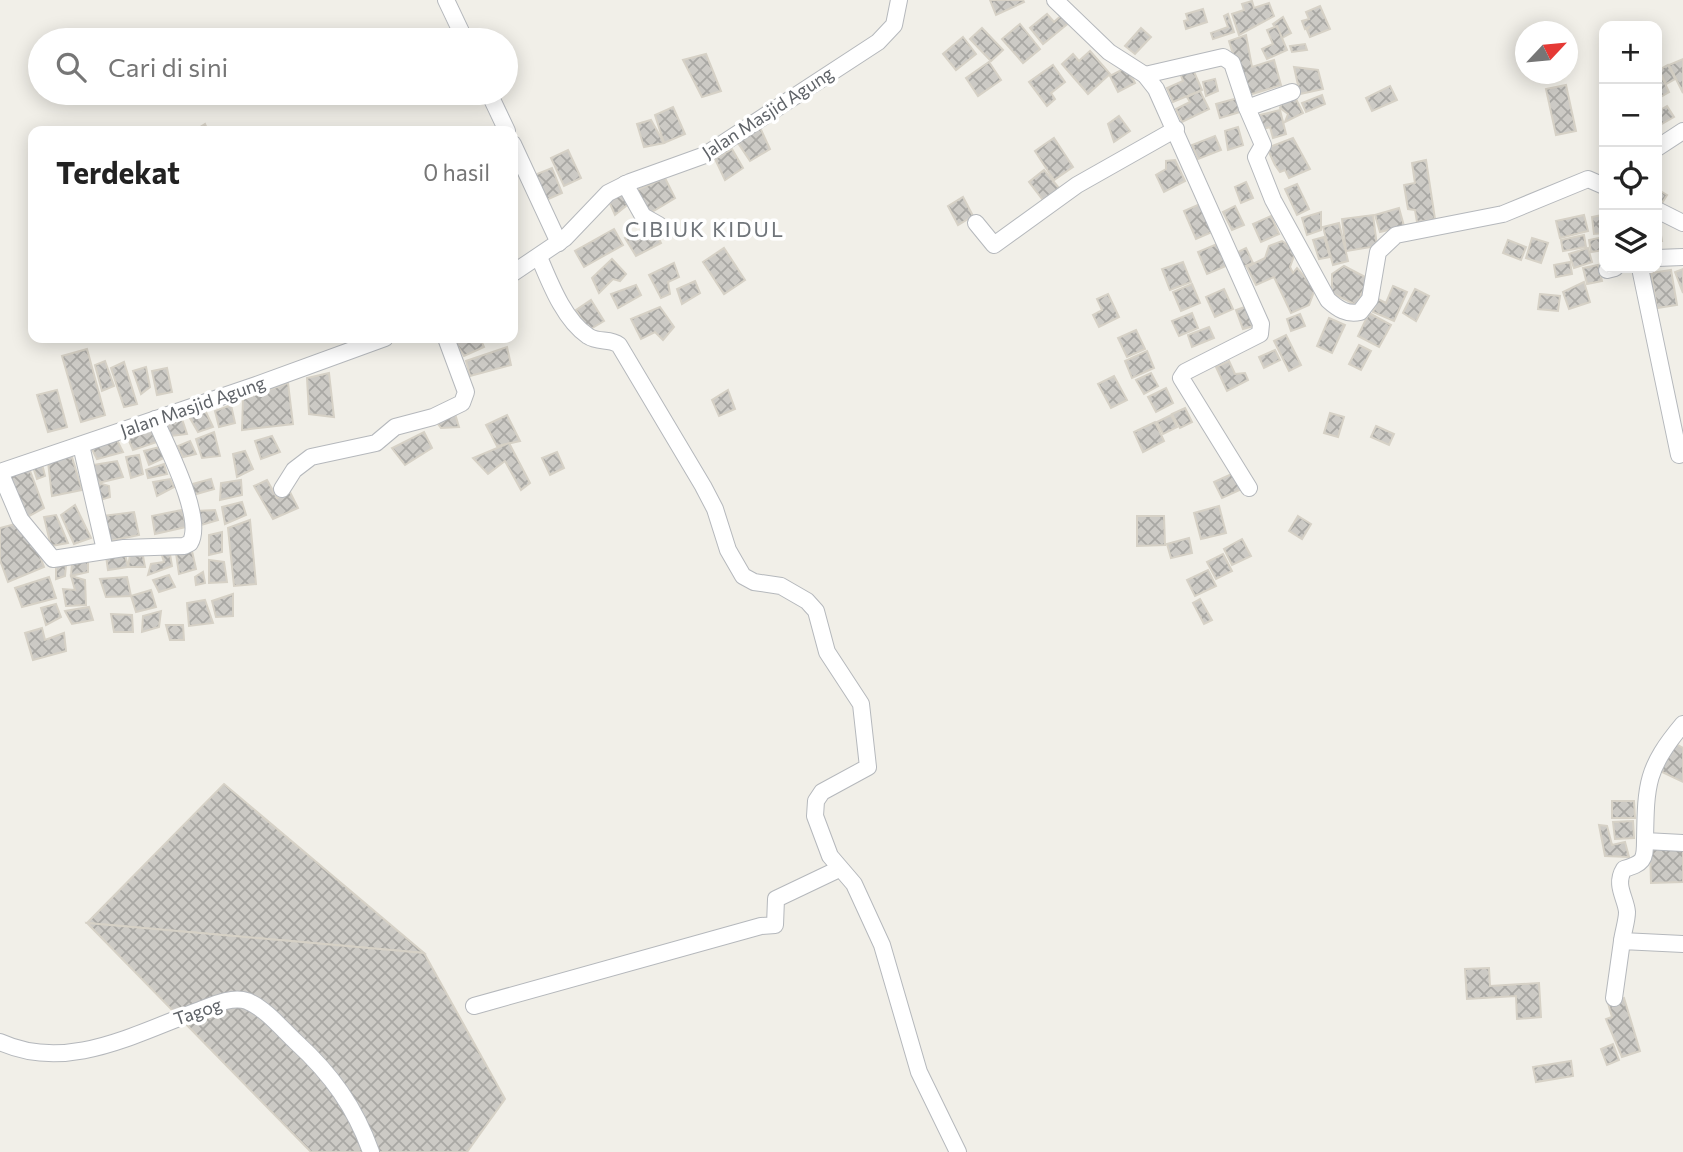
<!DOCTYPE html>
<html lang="id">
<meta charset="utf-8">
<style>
body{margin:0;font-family:Commissioner,sans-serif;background:#f6f6f6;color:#222}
.controls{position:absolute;right:21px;top:21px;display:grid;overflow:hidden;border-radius:14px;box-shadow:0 4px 18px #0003}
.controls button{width:63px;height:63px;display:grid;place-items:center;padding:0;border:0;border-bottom:2px solid #e0e0e0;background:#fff;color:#222;font:35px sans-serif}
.compass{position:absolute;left:1515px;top:21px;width:63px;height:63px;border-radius:50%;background:#fff;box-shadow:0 4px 18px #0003;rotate:64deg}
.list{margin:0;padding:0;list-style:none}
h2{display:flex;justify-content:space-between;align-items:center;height:91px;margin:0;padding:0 28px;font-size:30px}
h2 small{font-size:23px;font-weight:400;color:#767676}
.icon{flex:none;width:38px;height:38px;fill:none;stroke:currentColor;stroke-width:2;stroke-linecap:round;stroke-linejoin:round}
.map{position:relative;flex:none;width:1683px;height:1152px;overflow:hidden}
.search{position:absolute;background:#fff;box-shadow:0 4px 18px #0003;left:28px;top:28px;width:490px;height:77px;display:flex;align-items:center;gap:18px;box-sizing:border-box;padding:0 24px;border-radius:38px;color:#767676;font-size:26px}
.panel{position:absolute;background:#fff;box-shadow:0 4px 18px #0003;left:28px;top:126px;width:490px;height:217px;border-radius:14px}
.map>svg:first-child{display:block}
.building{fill:url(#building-cross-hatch);stroke:#d6d1c6;stroke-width:2}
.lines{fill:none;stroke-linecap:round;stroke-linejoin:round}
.street-casing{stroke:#b5b8bc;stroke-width:18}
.street{stroke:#fff;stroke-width:16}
.labels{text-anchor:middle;stroke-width:7;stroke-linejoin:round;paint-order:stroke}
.street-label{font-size:18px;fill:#5f6368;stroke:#fff}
.quarter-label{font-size:21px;letter-spacing:2px;fill:#70757a;stroke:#fff}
</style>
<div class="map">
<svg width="1683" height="1152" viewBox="0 0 1683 1152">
<defs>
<pattern id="building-cross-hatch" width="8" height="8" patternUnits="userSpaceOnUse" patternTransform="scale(1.75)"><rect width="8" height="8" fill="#cccac5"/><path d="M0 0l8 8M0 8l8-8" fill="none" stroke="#a9a8a4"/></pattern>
</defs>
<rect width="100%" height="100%" fill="#f1efe8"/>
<g class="building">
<path d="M990 0H1023L1024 2 996 15Z"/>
<path d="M1252 1 1254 8 1269 3 1274 16 1239 35 1232 14 1244 10 1242 4Z"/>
<path d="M1320 6 1330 29 1310 37 1307 30 1309 27 1305 29 1302 21 1309 19 1306 12Z"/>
<path d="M1203 9 1207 22 1186 29 1184 21 1188 20 1186 14Z"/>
<path d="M1047 14 1054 22 1063 14 1070 22 1043 44 1030 28Z"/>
<path d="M1228 14 1234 32 1213 39 1211 33 1228 27 1224 16Z"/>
<path d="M1283 17 1291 33 1282 38 1273 24Z"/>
<path d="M1020 24 1040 49 1023 63 1002 39Z"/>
<path d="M1277 26 1287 50 1267 59 1262 49 1273 44 1267 30Z"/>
<path d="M982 28 1003 50 991 61 970 39Z"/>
<path d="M1141 28 1151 37 1135 54 1125 46Z"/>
<path d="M1246 35 1252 67 1274 60 1281 85 1246 96 1229 41Z"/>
<path d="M963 37 976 54 956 70 943 54Z"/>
<path d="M1305 44 1307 50 1292 52 1290 46Z"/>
<path d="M1090 51 1110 74 1088 94 1062 64 1073 54 1079 61Z"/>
<path d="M706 54 721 91 702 97 683 60Z"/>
<path d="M1683 59V93L1669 65Z"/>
<path d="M989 62 1001 80 978 96 966 78Z"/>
<path d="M1053 65 1065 82 1051 93 1055 99 1047 106 1029 82Z"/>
<path d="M1191 65 1202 90 1173 102 1167 88 1183 81 1179 70Z"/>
<path d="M1668 65 1675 79 1666 84 1659 70Z"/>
<path d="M1127 67 1135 83 1118 92 1110 76Z"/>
<path d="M1294 67 1318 70 1323 89 1300 94Z"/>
<path d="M1660 73 1669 92 1657 99V74Z"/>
<path d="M1215 79 1218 91 1206 96 1203 82Z"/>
<path d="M1566 85 1576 131 1556 135 1546 89Z"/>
<path d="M1390 86 1397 100 1372 111 1366 98Z"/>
<path d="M1200 91 1209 109 1182 122 1176 109 1190 102 1187 97Z"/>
<path d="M1322 95 1325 104 1306 112 1302 103Z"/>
<path d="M1295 97 1303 113 1285 122 1288 114 1280 108 1284 98Z"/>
<path d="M1238 98 1243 111 1220 118 1216 104Z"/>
<path d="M1667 106 1674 117 1660 125 1657 112Z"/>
<path d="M673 107 685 134 664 143 655 115Z"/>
<path d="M1280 110 1286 134 1273 138 1270 127 1260 130 1256 116Z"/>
<path d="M1119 116 1130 131 1114 142 1108 124Z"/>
<path d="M651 120 664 143 644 147 637 124Z"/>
<path d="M757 121 770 149 750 161 738 143Z"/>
<path d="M205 124 208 131H194Z"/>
<path d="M1238 127 1243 145 1228 150 1225 131Z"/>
<path d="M1215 136 1221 150 1198 159 1192 145Z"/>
<path d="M1054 138 1073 167 1054 180 1035 151Z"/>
<path d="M1293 138 1310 169 1289 178 1285 170 1280 172 1275 165 1267 148Z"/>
<path d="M732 149 743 168 725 180 715 159Z"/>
<path d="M568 150 581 178 564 186 551 158Z"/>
<path d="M1175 160 1185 181 1164 192 1156 175 1166 169V161Z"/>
<path d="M1426 160 1435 219 1417 222 1415 210 1408 209 1404 185 1415 183 1412 163Z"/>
<path d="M552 168 562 193 542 202 532 176Z"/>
<path d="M1044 170 1059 188 1043 200 1029 182Z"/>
<path d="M665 178 675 198 650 213 637 190Z"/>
<path d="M1246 182 1253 198 1241 203 1235 187Z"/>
<path d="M1297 184 1309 209 1297 215 1285 189Z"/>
<path d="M623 187 631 202 615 215 607 197Z"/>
<path d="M1657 189 1667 195 1659 208 1657 207Z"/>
<path d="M963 197 973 216 958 225 948 206Z"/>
<path d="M1200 204 1212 232 1196 239 1184 211Z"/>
<path d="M1235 206 1244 225 1232 230 1223 212Z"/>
<path d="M1399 208 1404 226 1380 232 1375 215Z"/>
<path d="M1321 212V230L1307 235 1302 218Z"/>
<path d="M1657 212 1662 241H1657Z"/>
<path d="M1373 215 1377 246 1346 251 1342 219Z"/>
<path d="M1584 215 1588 231 1560 238 1556 221Z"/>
<path d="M1602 215 1604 233 1594 234 1592 217Z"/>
<path d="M1271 216 1279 234 1261 242 1253 224Z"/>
<path d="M1339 223 1348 261 1333 265 1323 227Z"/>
<path d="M653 227 661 243 636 256 625 238Z"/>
<path d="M614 229 623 245 584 267 575 251Z"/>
<path d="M1584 235 1586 247 1563 251 1561 240Z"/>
<path d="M1324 237 1330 257 1319 259 1313 240Z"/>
<path d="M1604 237V250L1591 252 1589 240Z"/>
<path d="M1532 238 1548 243 1541 263 1526 258Z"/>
<path d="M1508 240 1526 247 1521 260 1503 253Z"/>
<path d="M1282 241 1296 250 1290 267 1293 273 1297 268 1315 289 1309 305 1291 313 1274 277 1256 285 1247 267 1265 258 1269 246Z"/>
<path d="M1217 244 1226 266 1207 274 1198 252Z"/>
<path d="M724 248 745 280 724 294 703 262Z"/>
<path d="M1246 248 1253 263 1243 267 1236 253Z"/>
<path d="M1588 248 1592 262 1574 268 1569 254Z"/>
<path d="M612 259 626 274 620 281 613 279 599 293 592 278Z"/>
<path d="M1183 262 1191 282 1170 290 1162 269Z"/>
<path d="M1570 262 1572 274 1556 277 1554 265Z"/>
<path d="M674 263 679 277 668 282 670 294 661 298 649 275Z"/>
<path d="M1598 265 1602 281 1587 284 1583 268Z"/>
<path d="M1344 266 1369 279 1356 305 1332 293V274Z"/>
<path d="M1683 269V293L1675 272Z"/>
<path d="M1671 270 1677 305 1657 308 1651 273Z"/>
<path d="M695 281 700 293 682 304 677 289Z"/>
<path d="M1584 282 1590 302 1569 309 1563 292Z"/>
<path d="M1192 284 1200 303 1181 311 1173 292Z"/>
<path d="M636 285 641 295 618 308 611 294Z"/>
<path d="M1393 286 1407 292 1394 321 1373 312 1378 299 1386 303Z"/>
<path d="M1224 289 1233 309 1215 317 1206 297Z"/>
<path d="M1415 289 1429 296 1416 321 1403 313Z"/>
<path d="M1108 294 1119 317 1099 327 1093 315 1102 310 1097 299Z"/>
<path d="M1540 294 1560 296 1558 311 1538 309Z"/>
<path d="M591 300 604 321 589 330 576 310Z"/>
<path d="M1250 305 1257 325 1243 329 1236 310Z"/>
<path d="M660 307 674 327 663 340 655 332 641 339 631 319Z"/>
<path d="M1192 313 1198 328 1179 336 1172 321Z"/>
<path d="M1369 313 1391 325 1379 347 1358 336Z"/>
<path d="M1300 314 1305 326 1291 331 1287 319Z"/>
<path d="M1329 318 1345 325 1332 353 1317 346Z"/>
<path d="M1209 327 1214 338 1192 347 1188 335Z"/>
<path d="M1136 330 1145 349 1127 357 1118 338Z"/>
<path d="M1286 335 1301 365 1289 371 1274 341Z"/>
<path d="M468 338H480L484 347 464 356 456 343Z"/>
<path d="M1359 345 1371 351 1361 370 1349 364Z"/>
<path d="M507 347 511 365 470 376 466 361Z"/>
<path d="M87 349 105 415 81 422 62 356Z"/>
<path d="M1275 350 1280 360 1264 368 1259 357Z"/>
<path d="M1147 351 1154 368 1132 378 1125 361Z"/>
<path d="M105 361 114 386 102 391 95 365Z"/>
<path d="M1229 361 1235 374 1245 373 1248 380 1227 391 1216 367Z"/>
<path d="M124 362 137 404 124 407 111 368Z"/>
<path d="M146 367 150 387 141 394 133 371Z"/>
<path d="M167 368 172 392 157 395 152 371Z"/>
<path d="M329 373 334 417 309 414 307 378Z"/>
<path d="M1151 373 1158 386 1144 394 1136 380Z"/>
<path d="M1114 376 1127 400 1111 408 1098 384Z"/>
<path d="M288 383 293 424 242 430 243 399Z"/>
<path d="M1166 388 1173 403 1156 412 1148 397Z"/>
<path d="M57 390 67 427 48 432 37 395Z"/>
<path d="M728 390 735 409 719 416 712 400Z"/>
<path d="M231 405 235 423 219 427 215 411Z"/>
<path d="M453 407 459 427 441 428 433 417Z"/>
<path d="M204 408 213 427 198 432 187 413Z"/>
<path d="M1185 408 1192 422 1180 428 1172 414Z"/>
<path d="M1330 413 1344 417 1338 437 1324 433Z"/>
<path d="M507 415 520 441 497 446 486 425Z"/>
<path d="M1171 415 1177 427 1163 434 1157 422Z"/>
<path d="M181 416 187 434 171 436 162 421Z"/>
<path d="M1155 422 1164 441 1143 452 1134 432Z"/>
<path d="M149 426 157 442 133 450 126 434Z"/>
<path d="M1376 426 1394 434 1389 445 1371 437Z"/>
<path d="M214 432 220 456 202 458 196 439Z"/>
<path d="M424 432 432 448 405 465 392 448Z"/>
<path d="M272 436 280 452 261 459 255 441Z"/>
<path d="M116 438 123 452 97 459 91 447Z"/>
<path d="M190 441 196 454 183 457 178 446Z"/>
<path d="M509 443 530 483 521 490 505 461 488 474 473 458Z"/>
<path d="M160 447 164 458 149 465 144 451Z"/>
<path d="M245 451 253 469 237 477 233 454Z"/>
<path d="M557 452 564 468 550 475 542 458Z"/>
<path d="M71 454 82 490 52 496 48 462Z"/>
<path d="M139 455 143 474 131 478 126 457Z"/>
<path d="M117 461 123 477 98 483 93 465Z"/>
<path d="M42 464 45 476 37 479 33 467Z"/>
<path d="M164 464 167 474 148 478 146 470Z"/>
<path d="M29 468 44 508 27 517 9 474Z"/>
<path d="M1236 472 1244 488 1222 498 1214 482Z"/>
<path d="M170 479 174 487 157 496 153 482Z"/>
<path d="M211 479 214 489 193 495 189 485Z"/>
<path d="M241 480 242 495 220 500 221 483Z"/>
<path d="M267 480 277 498 290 492 298 508 273 519 254 486Z"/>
<path d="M98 483 109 486 110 497 100 500Z"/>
<path d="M242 502 246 515 225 524 222 507Z"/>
<path d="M75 505 91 538 74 544 61 515Z"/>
<path d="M1219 506 1226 533 1201 539 1194 513Z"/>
<path d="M182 510 186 527 155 534 152 516Z"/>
<path d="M215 510 218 520 201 525 196 511Z"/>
<path d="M134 512 139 535 109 541 102 516Z"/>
<path d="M56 515 68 543 51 546 44 517Z"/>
<path d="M1137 516H1164L1165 545 1137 546Z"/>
<path d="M1298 516 1311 524 1302 539 1289 531Z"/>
<path d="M250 520 256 584 234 586 228 528Z"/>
<path d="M27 521 44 567 8 582 0 560V528Z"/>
<path d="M222 532V552L209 555V535Z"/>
<path d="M1189 538 1192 553 1171 558 1167 544Z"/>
<path d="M1242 539 1251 556 1232 565 1224 549Z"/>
<path d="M192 551 196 569 179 574 176 553Z"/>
<path d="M161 552 170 554 172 566 148 575 151 564 164 562Z"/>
<path d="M125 554 128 567 108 570 106 556Z"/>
<path d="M1223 554 1232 571 1216 579 1207 562Z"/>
<path d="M130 555 143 556 145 567H128Z"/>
<path d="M209 560 224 562 227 582 209 583Z"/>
<path d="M88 561V572L71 576 72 563Z"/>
<path d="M66 565 65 576 56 579V566Z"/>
<path d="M1208 570 1216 586 1195 596 1187 580Z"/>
<path d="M203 572 205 583 196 585 195 577Z"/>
<path d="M169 575 175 587 159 592 153 580Z"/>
<path d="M71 576 85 580 86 605 66 606 63 589 75 590Z"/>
<path d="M49 577 56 598 22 607 15 588Z"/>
<path d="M127 577 131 596 106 597 100 579Z"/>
<path d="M151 590 156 607 136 612 131 596Z"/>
<path d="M233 594V616L216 617 212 601Z"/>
<path d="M1200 599 1212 620 1204 624 1193 603Z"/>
<path d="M205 600 213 623 189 626 187 603Z"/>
<path d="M56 604 61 617 46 625 41 608Z"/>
<path d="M89 607 93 620 72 624 65 611Z"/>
<path d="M161 611 159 627 142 632 143 616Z"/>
<path d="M111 614 132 615 133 632H114Z"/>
<path d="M166 625H183L184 640H170Z"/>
<path d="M42 628 45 640 64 633 66 651 33 660 25 633Z"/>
<path d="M1674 743 1683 748V782L1658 770Z"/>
<path d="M224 784 424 953 87 923Z"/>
<path d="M1612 801H1634L1635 818H1612Z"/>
<path d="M1633 821 1634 838 1615 839 1613 822Z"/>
<path d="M1599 825 1607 826 1612 845 1625 842 1629 857 1605 856Z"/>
<path d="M1683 846V882L1651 883 1650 847Z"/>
<path d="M87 923 424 953 505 1099 467 1152H311Z"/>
<path d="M1489 968 1490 986 1539 983 1541 1017 1517 1019 1516 996 1467 999 1465 969Z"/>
<path d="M1624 998 1640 1051 1622 1057 1606 1019 1612 1017 1608 1003Z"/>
<path d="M1613 1044 1619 1060 1607 1065 1601 1049Z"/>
<path d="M1571 1061 1573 1076 1536 1082 1533 1067Z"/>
</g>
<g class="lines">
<defs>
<g id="street">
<path d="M446 0 465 40"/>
<path d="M1055 0 1109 52 1145 75 1156 89 1261 324 1260 334 1185 372 1181 378 1249 488"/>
<path d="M1145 75 1223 57 1232 63 1247 108 1292 92"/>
<path d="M489 93 507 131"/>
<path d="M1247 108 1263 145 1256 157 1273 200 1328 300C1338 309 1347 315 1360 312L1370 299 1378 252 1396 235 1503 214 1588 179 1604 186"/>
<path d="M513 144 559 243"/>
<path d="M1657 148 1683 131"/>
<path d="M625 184 643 216 659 225"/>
<path d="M1657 210 1683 223"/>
<path d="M976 223 994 245 1077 185 1176 129"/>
<path d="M539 257C550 283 564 320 588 336 598 343 610 338 619 345L703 486 715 509 728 550 743 576 754 582 781 586 807 601 816 611 827 652 861 704 868 767 822 792 816 801 815 816 830 856 854 884 882 945 919 1072 958 1152"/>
<path d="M1657 258 1683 257"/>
<path d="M1640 268 1679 455"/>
<path d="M1607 270 1615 268"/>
<path d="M513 273 565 238 608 193 630 182 705 155 878 42 894 25 899 0"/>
<path d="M81 445 105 550"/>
<path d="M0 472 256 385 385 338"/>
<path d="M0 472 20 519 53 559 124 548 184 546 190 543C205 519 166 445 155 419"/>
<path d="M282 489 294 470 311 457 376 443 395 427 433 417 462 403 466 392 446 338"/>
<path d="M1683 724C1646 768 1646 784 1645 841L1683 843"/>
<path d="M1622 941C1623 932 1627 921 1627 912 1626 898 1614 885 1624 869 1643 863 1645 861 1645 841"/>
<path d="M1614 998 1622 941 1683 944"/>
<path d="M474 1006 761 926 775 925 776 899 839 869"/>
<path d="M0 1042C68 1073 136 1033 200 1010 213 1005 232 996 247 1001 265 1008 283 1030 296 1042 331 1074 355 1107 371 1152"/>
</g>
</defs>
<use href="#street" class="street-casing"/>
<use href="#street" class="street"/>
</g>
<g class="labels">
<g class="street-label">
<text transform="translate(768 113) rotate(-33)" y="6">Jalan Masjid Agung</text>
<text transform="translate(193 407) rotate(-19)" y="6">Jalan Masjid Agung</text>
<text transform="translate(198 1012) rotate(-19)" y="6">Tagog</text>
</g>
<g class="quarter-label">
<text x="705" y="237">CIBIUK KIDUL</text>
</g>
</g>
</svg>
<div class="controls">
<button>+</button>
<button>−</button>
<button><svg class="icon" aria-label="locate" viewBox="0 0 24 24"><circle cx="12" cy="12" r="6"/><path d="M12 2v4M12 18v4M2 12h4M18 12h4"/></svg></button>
<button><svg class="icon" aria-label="layers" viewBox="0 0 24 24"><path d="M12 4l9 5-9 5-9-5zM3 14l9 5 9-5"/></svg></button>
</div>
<svg class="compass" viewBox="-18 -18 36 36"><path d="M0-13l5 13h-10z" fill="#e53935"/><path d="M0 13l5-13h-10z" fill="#767676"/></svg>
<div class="search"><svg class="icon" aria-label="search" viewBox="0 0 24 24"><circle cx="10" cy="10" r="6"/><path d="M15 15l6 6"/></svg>Cari di sini</div>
<section class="panel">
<h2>Terdekat<small>0 hasil</small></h2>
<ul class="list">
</ul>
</section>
</div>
